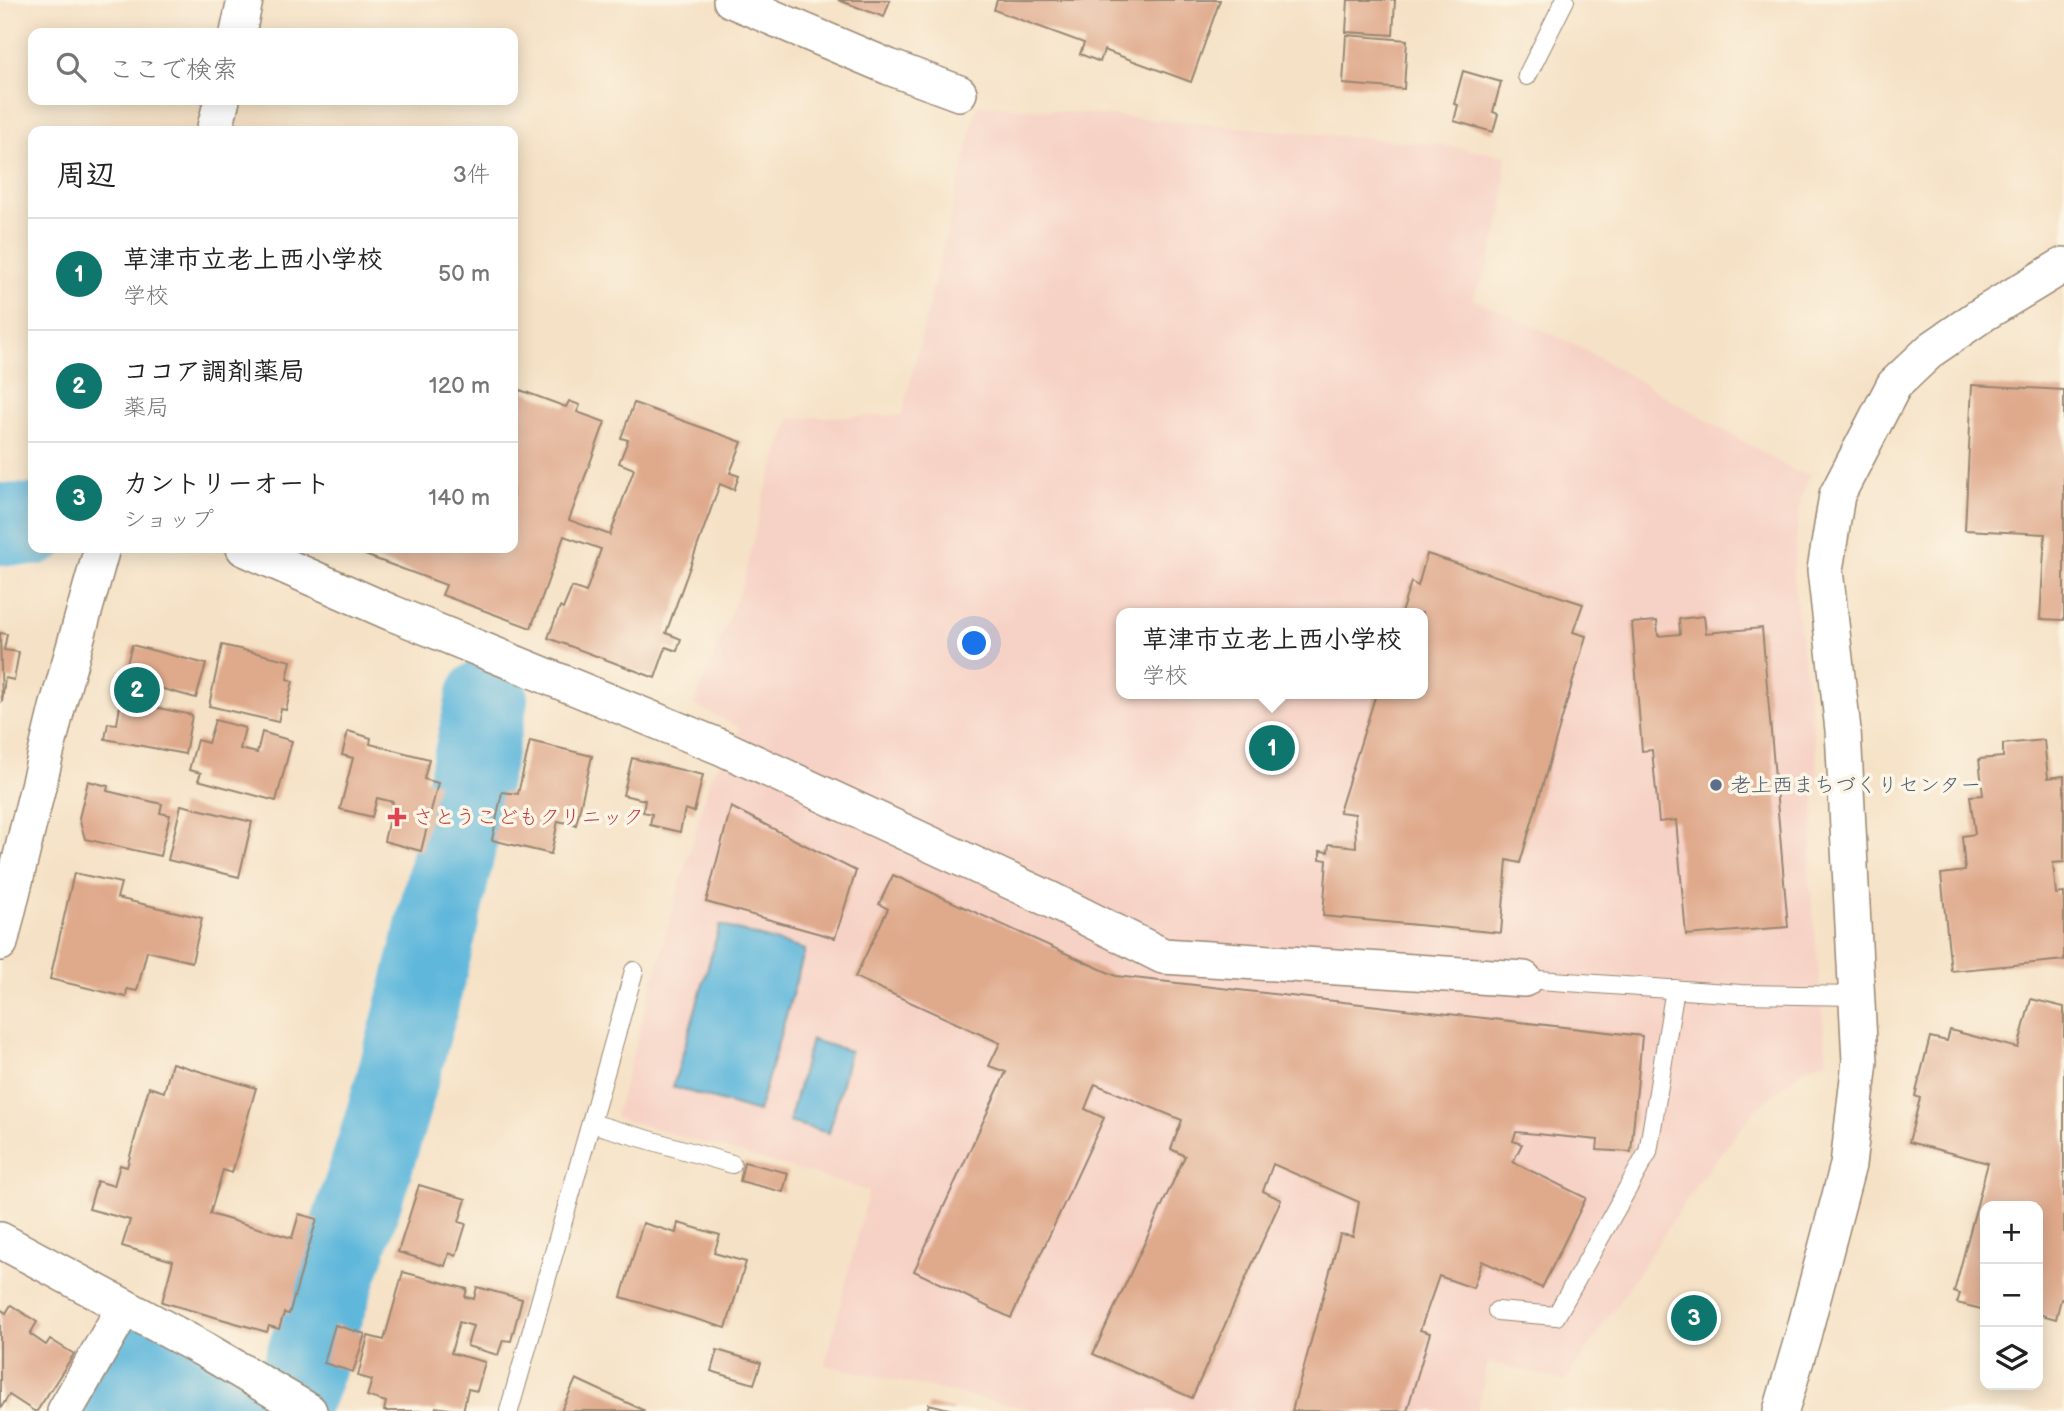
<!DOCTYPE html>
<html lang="ja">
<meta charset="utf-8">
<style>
body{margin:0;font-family:"Balsamiq Sans","Klee One",sans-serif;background:#f6f6f6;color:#222}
.controls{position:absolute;right:21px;bottom:21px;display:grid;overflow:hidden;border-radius:14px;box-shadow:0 4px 18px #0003}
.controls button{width:63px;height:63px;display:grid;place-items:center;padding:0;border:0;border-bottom:2px solid #e0e0e0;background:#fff;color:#222;font:35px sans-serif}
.you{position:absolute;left:975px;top:644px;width:24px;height:24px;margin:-18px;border:5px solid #fff;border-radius:50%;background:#1a73e8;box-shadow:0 0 0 10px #1a73e833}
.badge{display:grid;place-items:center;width:46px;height:46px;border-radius:50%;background:#0f766e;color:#fff;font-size:23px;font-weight:700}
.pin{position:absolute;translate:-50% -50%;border:4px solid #fff;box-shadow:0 2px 7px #0006}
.popup{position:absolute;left:1116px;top:608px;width:312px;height:91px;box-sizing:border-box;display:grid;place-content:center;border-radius:14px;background:#fff;filter:drop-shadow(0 2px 5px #0005);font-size:23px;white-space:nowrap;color:#767676}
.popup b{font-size:26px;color:#222}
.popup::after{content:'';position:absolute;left:50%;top:100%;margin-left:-14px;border:14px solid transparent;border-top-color:#fff}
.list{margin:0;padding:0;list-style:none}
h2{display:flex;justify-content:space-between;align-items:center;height:91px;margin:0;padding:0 28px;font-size:30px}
h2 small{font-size:23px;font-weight:400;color:#767676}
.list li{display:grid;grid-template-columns:46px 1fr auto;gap:21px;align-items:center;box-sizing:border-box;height:112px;padding:0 28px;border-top:2px solid #e0e0e0}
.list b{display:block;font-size:26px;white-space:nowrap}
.list p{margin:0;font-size:23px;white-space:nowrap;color:#767676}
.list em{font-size:23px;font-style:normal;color:#767676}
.icon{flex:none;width:38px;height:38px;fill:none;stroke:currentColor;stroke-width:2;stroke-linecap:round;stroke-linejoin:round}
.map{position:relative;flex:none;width:2064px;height:1411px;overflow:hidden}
.search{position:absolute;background:#fff;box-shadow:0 4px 18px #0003;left:28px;top:28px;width:490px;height:77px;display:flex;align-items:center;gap:18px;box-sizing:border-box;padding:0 24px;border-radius:14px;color:#767676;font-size:26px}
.panel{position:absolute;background:#fff;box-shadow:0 4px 18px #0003;left:28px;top:126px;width:490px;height:427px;border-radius:14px}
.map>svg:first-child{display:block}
.built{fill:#f6d1c5;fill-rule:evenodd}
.water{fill:#5fb7dc;stroke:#4d707d;stroke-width:2}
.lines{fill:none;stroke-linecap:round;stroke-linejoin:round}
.river{stroke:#5fb7dc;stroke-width:82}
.building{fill:#dfa98b}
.lane-casing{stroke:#988672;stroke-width:20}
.street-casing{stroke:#988672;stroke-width:38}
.lane{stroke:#fff;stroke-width:18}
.street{stroke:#fff;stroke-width:35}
.service-dot{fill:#5c6f8a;stroke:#fcf5e5;stroke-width:2.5}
.health-dot{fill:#e0444e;stroke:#fcf5e5;stroke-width:2.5}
.labels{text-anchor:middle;stroke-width:7;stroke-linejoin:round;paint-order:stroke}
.service-label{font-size:21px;fill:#4e5e75;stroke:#fcf5e5;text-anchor:start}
.health-label{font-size:21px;fill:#be3a42;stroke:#fcf5e5;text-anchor:start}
</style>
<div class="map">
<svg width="2064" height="1411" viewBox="0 0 2064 1411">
<rect width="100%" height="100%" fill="#fcf5e5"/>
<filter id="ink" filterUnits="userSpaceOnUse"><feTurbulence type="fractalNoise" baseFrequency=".0143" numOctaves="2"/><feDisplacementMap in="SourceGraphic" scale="14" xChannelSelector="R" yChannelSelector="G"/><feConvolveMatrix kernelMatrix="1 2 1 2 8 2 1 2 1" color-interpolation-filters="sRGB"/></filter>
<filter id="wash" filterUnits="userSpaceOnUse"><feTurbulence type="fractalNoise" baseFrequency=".00686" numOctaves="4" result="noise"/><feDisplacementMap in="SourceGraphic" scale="28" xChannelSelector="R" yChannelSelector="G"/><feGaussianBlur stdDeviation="1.57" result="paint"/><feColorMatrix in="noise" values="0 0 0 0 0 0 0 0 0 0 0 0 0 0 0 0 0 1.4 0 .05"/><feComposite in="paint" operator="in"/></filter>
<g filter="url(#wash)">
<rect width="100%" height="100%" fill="#f5e1c5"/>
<path class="built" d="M978 104 1435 144 1506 156 1503 212 1488 265 1473 299 1578 346 1797 472 1810 474 1801 496 1793 576 1818 768 1809 872 1827 1061 1806 1067 1755 1110 1700 1180 1566 1381 1488 1362 1477 1411H1038L825 1365 869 1191 615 1117 711 775 741 728 694 705 743 583 763 499 790 418 902 415ZM1122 613H1422V694H1122Z"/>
<g class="water">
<path d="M720 925 805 950 758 1112 673 1087Z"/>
<path d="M811 1040 850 1051 829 1133 789 1122Z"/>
</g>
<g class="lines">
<g class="river">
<path d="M0 524 33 525"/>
<path d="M297 1386C334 1278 373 1171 402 1062 435 942 461 821 487 699"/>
<path d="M107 1411 138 1361 151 1355 252 1411"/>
</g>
</g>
<g id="blocks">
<g class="building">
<path d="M838 0H890L884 17Z"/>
<path d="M997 0H1220L1191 82 1104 50 1100 62 1080 54 1084 43 994 10Z"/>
<path d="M1348 0H1395L1393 35 1346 32Z"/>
<path d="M1346 35 1407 40 1404 89 1343 84Z"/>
<path d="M1463 71 1501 82 1493 112 1498 114 1493 132 1454 121 1458 105 1454 104Z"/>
<path d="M1972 385 2064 390V620L2040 619 2045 534 1965 530Z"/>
<path d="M520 390 566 407 569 401 580 405 577 412 605 422 569 520 610 535 634 469 619 463 628 440 621 438 634 403 742 442 730 473 739 476 734 490 720 484 666 633 681 639 677 651 666 647 655 678 548 638 560 607 563 609 572 587 586 592 601 549 564 536 531 628 442 595 446 585 346 548H513V400L515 401Z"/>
<path d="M1427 554 1583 604 1573 632 1586 636 1520 863 1507 860 1501 933 1323 916 1327 860 1320 859V851L1328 852 1329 844 1356 847 1355 814 1339 812 1376 694H1422V613H1401L1411 582 1418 586Z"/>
<path d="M1704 616 1706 633 1762 628 1788 927 1686 935 1676 820 1659 822 1652 750 1642 751 1632 623 1657 621 1658 636 1680 634 1679 619Z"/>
<path d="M0 633 7 634 4 650 19 652 14 680 5 678 2 703Z"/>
<path d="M132 645 206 664 196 698 123 678Z"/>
<path d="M222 645 291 661 287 679 293 681 286 710 281 709 278 722 209 706Z"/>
<path d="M121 700 192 715 185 754 105 739 108 723 117 724Z"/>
<path d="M215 720 245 728 240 749 257 753 262 732 292 741 276 801 198 780 201 773 189 770 197 740 208 743Z"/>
<path d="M348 731 371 738 370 744 429 759 424 779 438 783 421 851 384 841 393 802 377 798 372 817 340 809 353 758 342 755Z"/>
<path d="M2044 740 2048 778 2064 776V862L2053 863 2056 894 2064 893V960L1951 971 1941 874 1965 871 1962 836 1975 834 1970 796 1983 795 1979 759 2003 757V744Z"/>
<path d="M530 741 592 756 576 825 558 821 551 854 492 840 502 792 518 794Z"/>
<path d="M632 758 703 775 694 812 685 809 680 832 650 825 652 814 643 812 645 800 623 795Z"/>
<path d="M88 781 108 786 107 791 162 804 160 813 170 815 160 856 85 839 79 818Z"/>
<path d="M181 805 252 822 239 877 168 860Z"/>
<path d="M731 807 856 871 835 938 706 902Z"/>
<path d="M74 873 121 883 117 898 202 918 192 962 147 951 137 991 127 989 126 997 50 979Z"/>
<path d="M893 875 1116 976 1642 1036 1631 1152 1597 1150 1598 1140 1516 1132 1513 1141 1522 1144 1513 1162 1586 1198 1542 1288 1482 1261 1473 1288 1439 1276 1420 1330 1430 1333 1407 1411H1292L1340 1234 1353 1236 1359 1202 1273 1164 1263 1191 1281 1200 1192 1398 1093 1354 1185 1156 1171 1149 1182 1120 1095 1084 1085 1109 1104 1118 1011 1318 914 1271 1006 1072 989 1066 1000 1043 855 977 888 909 879 904Z"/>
<path d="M2031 999 2064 1007V1300L2061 1299 2056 1319 2038 1314V1206H1985V1310L1957 1303 1960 1294 1954 1292 1988 1163 1909 1142 1920 1098 1915 1096 1930 1037 1947 1041 1950 1030 2018 1048Z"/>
<path d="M172 1063 256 1088 232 1173 223 1170 210 1214 292 1238 299 1214 317 1219 289 1314 284 1313 279 1329 269 1326 267 1332 162 1302 173 1261 122 1246 130 1220 89 1209 97 1181 114 1186 120 1165 127 1167 149 1087 164 1092Z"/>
<path d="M744 1162 788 1173 783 1192 740 1181Z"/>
<path d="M419 1185 466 1199 459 1222 466 1224 456 1256 449 1253 445 1266 398 1252Z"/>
<path d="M643 1223 676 1233 678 1223 720 1235 714 1253 746 1262 726 1328 621 1297Z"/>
<path d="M403 1272 467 1289 465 1297 474 1299 477 1287 522 1299 511 1341 503 1340 498 1355 467 1346 473 1326 459 1322 451 1353 485 1362 477 1391 468 1389 463 1411 436 1407 435 1411H384L386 1402 367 1396 372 1380 358 1376 368 1336 384 1340Z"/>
<path d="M11 1305 37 1322 30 1334 46 1345 50 1339 74 1354 37 1411H34L9 1395 0 1409V1309L6 1313Z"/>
<path d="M335 1325 365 1334 353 1372 324 1363Z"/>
<path d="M717 1350 761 1363 754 1384 711 1371Z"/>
<path d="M576 1379 645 1411H561Z"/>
<path d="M929 1404 953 1410V1411H927Z"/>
</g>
</g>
</g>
<g filter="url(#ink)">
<use href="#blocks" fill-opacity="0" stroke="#988672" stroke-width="2"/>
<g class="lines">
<defs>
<g id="lane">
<path d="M1527 76 1565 0"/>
<path d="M1524 979 1741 994 1857 996"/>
<path d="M591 1123 732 1164"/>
<path d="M1497 1311 1556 1316 1648 1152 1675 989"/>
<path d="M509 1411 634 971"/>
</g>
<g id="street">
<path d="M731 0 889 67 959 93"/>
<path d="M238 33 245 0"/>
<path d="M214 131 222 100"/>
<path d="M244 548 392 613 723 748 1049 899 1163 956 1524 979"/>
<path d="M0 943 57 708 102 548"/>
<path d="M0 1240 205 1350 309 1411"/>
<path d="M65 1411 124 1308"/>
<path d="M1781 1411 1803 1336 1848 1165 1860 1061 1843 730 1825 570 1837 495 1894 385 1932 349 1983 314 2064 265"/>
</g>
</defs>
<use href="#lane" class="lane-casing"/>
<use href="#street" class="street-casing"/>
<use href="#lane" class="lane"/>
<use href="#street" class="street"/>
</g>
</g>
<circle class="service-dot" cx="1716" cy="785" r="7"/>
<path class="health-dot" d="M393.5 806.5h7v7h7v7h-7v7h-7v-7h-7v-7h7z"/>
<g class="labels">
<g class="service-label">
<text x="1730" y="792">老上西まちづくりセンター</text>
</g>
<g class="health-label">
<text x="413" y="824">さとうこどもクリニック</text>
</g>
</g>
</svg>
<div class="controls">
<button>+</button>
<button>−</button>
<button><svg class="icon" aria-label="layers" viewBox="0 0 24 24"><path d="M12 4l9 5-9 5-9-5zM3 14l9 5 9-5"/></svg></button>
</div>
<div class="you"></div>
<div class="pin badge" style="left:1272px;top:748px">1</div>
<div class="popup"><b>草津市立老上西小学校</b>学校</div>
<div class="pin badge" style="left:137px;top:690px">2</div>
<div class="pin badge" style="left:1694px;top:1318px">3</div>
<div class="search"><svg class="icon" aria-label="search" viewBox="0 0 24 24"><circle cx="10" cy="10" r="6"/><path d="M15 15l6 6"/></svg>ここで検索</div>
<section class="panel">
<h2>周辺<small>3件</small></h2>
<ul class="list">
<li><span class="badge">1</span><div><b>草津市立老上西小学校</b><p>学校</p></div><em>50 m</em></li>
<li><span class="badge">2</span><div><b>ココア調剤薬局</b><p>薬局</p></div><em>120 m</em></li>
<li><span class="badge">3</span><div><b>カントリーオート</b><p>ショップ</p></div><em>140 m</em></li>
</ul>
</section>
</div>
